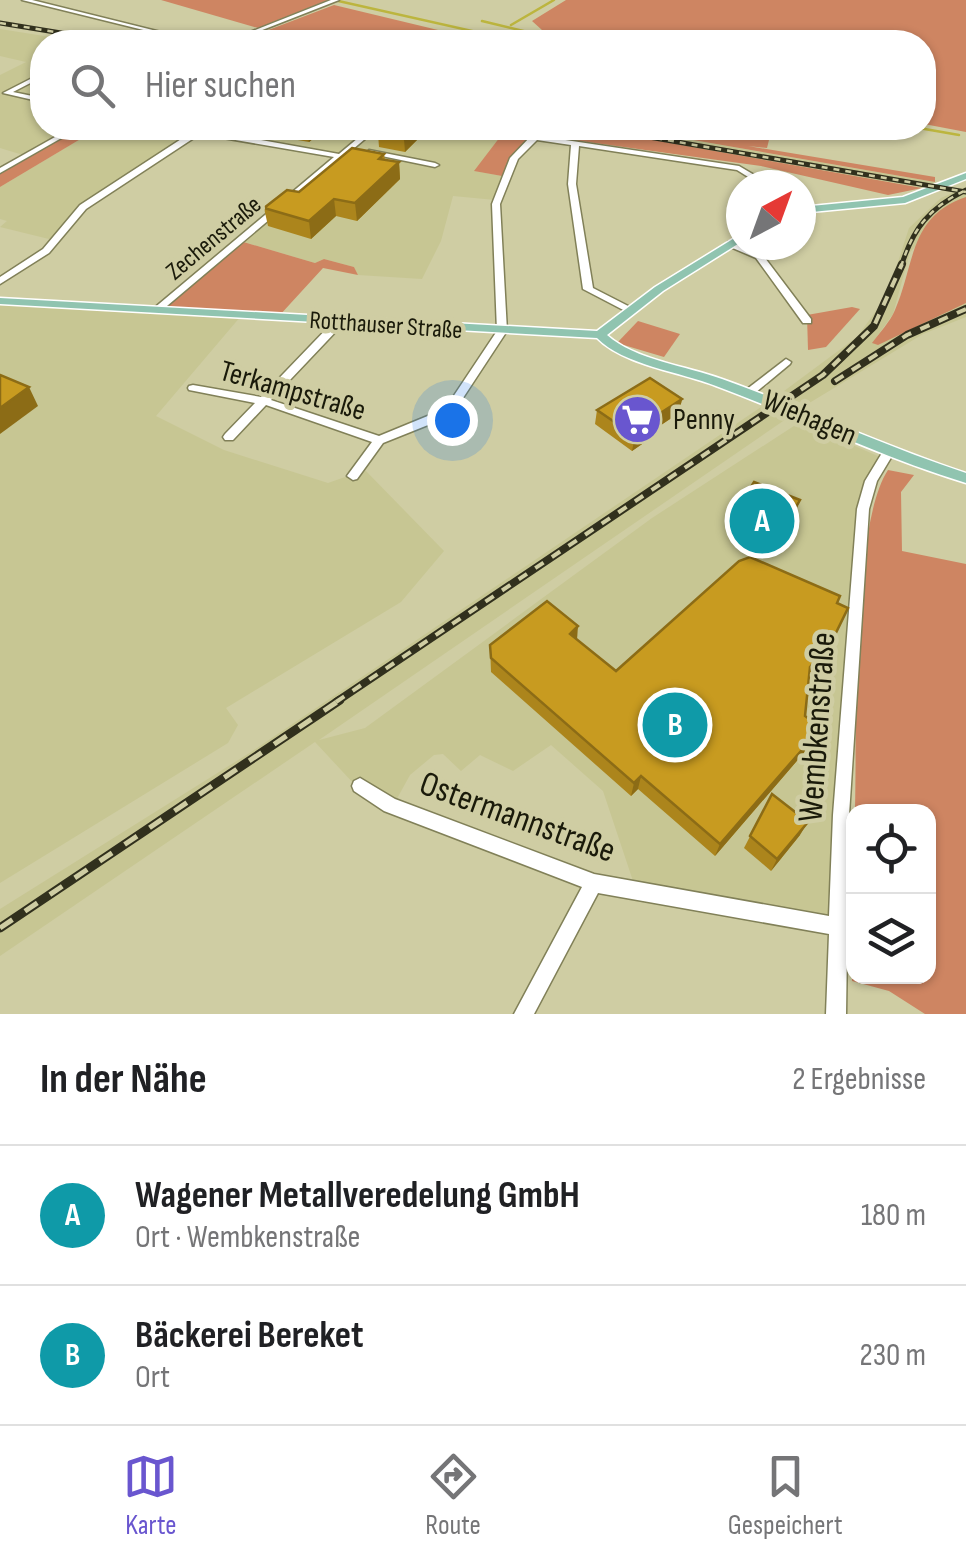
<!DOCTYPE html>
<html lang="de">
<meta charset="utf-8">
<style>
body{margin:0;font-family:"Sofia Sans Condensed",sans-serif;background:#f6f6f6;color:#202124}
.controls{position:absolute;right:30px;bottom:30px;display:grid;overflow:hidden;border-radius:20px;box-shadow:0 2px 8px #0004}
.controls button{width:90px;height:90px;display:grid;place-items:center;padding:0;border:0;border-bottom:2px solid #e0e0e0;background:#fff;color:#202124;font:50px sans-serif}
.compass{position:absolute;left:726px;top:170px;width:90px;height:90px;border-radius:50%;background:#fff;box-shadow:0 2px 8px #0004;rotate:41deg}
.you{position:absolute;left:452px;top:420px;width:35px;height:35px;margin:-25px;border:8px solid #fff;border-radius:50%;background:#1a73e8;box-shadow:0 0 0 15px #1a73e833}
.badge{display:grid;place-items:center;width:65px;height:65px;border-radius:50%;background:#6956cf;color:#fff;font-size:32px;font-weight:700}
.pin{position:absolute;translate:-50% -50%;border:5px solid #fff;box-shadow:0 2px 10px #0006}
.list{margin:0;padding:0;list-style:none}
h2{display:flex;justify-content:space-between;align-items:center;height:130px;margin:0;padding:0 40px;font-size:42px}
h2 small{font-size:32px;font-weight:400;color:#757577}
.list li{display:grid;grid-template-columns:65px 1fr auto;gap:30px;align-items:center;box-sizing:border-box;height:140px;padding:0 40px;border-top:2px solid #e0e0e0}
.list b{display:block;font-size:38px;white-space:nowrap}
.list p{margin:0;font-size:32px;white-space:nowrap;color:#757577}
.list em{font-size:32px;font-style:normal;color:#757577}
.icon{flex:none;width:55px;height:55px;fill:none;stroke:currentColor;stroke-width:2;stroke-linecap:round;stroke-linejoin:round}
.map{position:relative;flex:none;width:966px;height:1014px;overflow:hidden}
.search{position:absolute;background:#fff;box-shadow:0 2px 8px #0004;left:30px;right:30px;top:30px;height:110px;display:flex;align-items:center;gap:25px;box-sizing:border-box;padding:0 35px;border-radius:40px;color:#757577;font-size:38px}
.sheet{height:410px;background:#fff}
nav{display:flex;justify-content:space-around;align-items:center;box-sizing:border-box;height:140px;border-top:2px solid #e0e0e0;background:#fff;font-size:28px;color:#757577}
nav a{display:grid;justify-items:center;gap:5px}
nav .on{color:#6956cf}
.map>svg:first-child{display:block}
.built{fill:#c7c693}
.green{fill:#ce8562}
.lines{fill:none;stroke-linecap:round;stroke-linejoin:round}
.stream{stroke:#bcb53e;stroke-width:2.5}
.minor-casing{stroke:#818058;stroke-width:3}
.major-casing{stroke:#fff;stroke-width:3}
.minor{fill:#fff;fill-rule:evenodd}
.major{fill:#90c4b0;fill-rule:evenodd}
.rail-far2-casing{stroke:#31301d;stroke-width:5}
.rail-far1-casing{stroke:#31301d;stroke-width:8}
.rail-casing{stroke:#31301d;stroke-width:9}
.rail-far2{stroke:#cfcda3;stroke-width:2.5;stroke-dasharray:6;stroke-linecap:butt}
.rail-far1{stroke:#cfcda3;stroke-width:4;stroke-dasharray:10;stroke-linecap:butt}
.rail{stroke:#cfcda3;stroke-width:5;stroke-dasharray:15;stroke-linecap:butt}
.wall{fill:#ac851c}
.shaded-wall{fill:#8c6c16}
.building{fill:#c89b20;stroke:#8c6c16;stroke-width:2.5}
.labels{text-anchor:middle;stroke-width:9;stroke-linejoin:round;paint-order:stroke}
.far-street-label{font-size:25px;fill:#1a1a0a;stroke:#cfcda3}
.street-label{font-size:30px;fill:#1a1a0a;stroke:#cfcda3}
.poi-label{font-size:30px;fill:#1a1a0a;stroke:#cfcda3;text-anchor:start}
.near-street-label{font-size:35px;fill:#1a1a0a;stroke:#cfcda3}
</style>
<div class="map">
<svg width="966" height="1014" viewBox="0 0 966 1014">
<rect width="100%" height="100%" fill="#cfcda3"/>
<g class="built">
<path d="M0 29 82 42H42V128H72L23 155 0 148V75L26 62 0 56Z"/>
<path d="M99 128 197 131 82 207 53 240 0 227 7 221 0 219V187Z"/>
<path d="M241 128H372L338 156 230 136Z"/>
<path d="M375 128H540L503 133 475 171 502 176 495 200 453 196 441 241 422 279 358 275 354 267 324 259 315 263 240 241 350 149 436 164 352 147Z"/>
<path d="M586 128H624L935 182 922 188Z"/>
<path d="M966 187V197L910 252 893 314 873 342 966 303V317L923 334 806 405 780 394 857 337 887 296 909 228 941 198Z"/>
<path d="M0 302 241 316 156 416 224 450 328 483 365 470 444 551 401 602 226 708 238 725 228 743 0 883Z"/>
<path d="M764 405 789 417 319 740 365 728 652 518 800 422 880 457 866 478 858 507 831 922 635 887 603 791 551 745 513 771 480 755 461 771 443 754 434 755 410 775 394 804 355 785 315 742 0 956V909L251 752Z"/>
</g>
<g class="green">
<path d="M161 0H328L258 28Z"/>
<path d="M566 0H966V132L924 124V42H591L542 30 532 21Z"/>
<path d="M334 5 488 42H237Z"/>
<path d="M77 128H99L0 187V172Z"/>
<path d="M540 128H586L922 188 888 195 761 166 537 135 527 138 502 176 474 171 503 133Z"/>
<path d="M624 128H772L767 148 748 146 935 177V182Z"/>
<path d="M966 197V303L878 345 872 343C880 332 890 322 895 310 915 264 909 216 966 197Z"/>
<path d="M240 241 315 263 324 259 354 267 358 275 323 268 279 316 162 308Z"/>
<path d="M852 307 860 309 826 347 808 350 807 315Z"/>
<path d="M638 321 680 334 664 357 617 343Z"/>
<path d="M888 470 914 475 901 492 902 551 966 564V1014H925L889 991 852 981 853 910 854 976H928V812L855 811C857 736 851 526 888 470Z"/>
</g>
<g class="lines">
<g class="stream">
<path d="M334 0 521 42"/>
<path d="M482 21 569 42"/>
<path d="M511 25 554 0"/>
<path d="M919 128 959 135"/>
</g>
<defs>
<g id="minor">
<path d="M22 0H32L201 42H192Z"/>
<path d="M331 0H339L232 42H225Z"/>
<path d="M42 73V77L13 92 42 98V102L3 93Z"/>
<path d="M71 128H79L0 173V168Z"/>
<path d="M177 128 199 129 339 154 370 128H378L161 311 158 312 153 309 334 157 200 134 86 209 49 253 0 284V277L43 249 80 205 192 132Z"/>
<path d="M532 135 739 166 771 185H761L737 170 579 146 576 184 593 288 634 309 636 311 631 314 583 289 568 184 571 145 537 140 518 159 500 204 507 331 461 401 443 419 383 443 357 479 353 480 347 476 372 442 266 405 233 440H225L223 437 225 434 255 403 189 390 188 388 189 386 193 385 261 397 336 319H344V323L271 400 379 436 435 413 453 397 497 331 492 204 510 158Z"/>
<path d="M369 150 435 163 439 165 435 167 372 154 368 152Z"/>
<path d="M731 241 762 254 811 319V323H803L756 258 728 246V242Z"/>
<path d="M786 359 791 362 790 364 755 393H747L746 391 747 389Z"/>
<path d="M889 447 895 451 877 481 869 509 849 815 846 1014H826L829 934 598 893 534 1014H514L582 887 384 811 354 791 352 786 354 781 360 778 395 799 594 874 829 916 833 815 857 509 865 481 885 448Z"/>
</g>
<g id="major">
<path d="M966 173V179L905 203 801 213V207L903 197Z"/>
<path d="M741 234V242L663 291 607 335C635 360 687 366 722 379 804 408 883 446 966 473V483C880 457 800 417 716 386 681 372 623 365 597 338L0 304V298L597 331 655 287Z"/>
</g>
</defs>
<use href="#minor" class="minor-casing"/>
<use href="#major" class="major-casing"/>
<use href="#minor" class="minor"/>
<use href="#major" class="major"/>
<defs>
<g id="rail-far2">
<path d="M0 23 116 42"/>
<path d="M597 128 966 192"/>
<path d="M901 267C913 228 929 208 966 190"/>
</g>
<g id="rail-far1">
<path d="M835 381 907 335 966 309"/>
<path d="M336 702 823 375 874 326 902 264"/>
</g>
<path id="rail" d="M0 928 340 700"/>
</defs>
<use href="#rail-far2" class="rail-far2-casing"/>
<use href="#rail-far1" class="rail-far1-casing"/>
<use href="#rail" class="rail-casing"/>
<use href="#rail-far2" class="rail-far2"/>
<use href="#rail-far1" class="rail-far1"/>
<use href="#rail" class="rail"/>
</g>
<g class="wall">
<path d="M279 128H318L319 134 309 142 281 137Z"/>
<path d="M378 134 417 140 405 152 379 147Z"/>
<path d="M384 154 385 160 399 162 400 179 357 221 336 216 311 239 268 226 264 208Z"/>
<path d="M682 399 679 413 646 435 645 442 632 451 595 424 597 410Z"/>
<path d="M734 514 794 515 776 548 730 528Z"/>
<path d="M838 603 848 608 825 657 809 674 805 716 814 741 715 856 638 789 631 796 491 672 490 645 577 639 616 671Z"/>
<path d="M772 794 800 835 771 871 744 848Z"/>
</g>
<g class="shaded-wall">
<path d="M310 128H318L319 134 309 142 307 130Z"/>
<path d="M416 128 417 140 405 152 404 139Z"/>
<path d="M399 162 400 179 357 221 355 203Z"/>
<path d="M334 199 336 216 311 239 309 221Z"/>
<path d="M29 387 38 406 0 434V408Z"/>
<path d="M682 399 679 413 646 435 645 442 632 451 635 436 642 425Z"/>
<path d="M800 500 794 515 776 548 781 533Z"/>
<path d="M578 626 577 640 570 634Z"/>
<path d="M831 643 825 657 803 680 810 667Z"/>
<path d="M821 728 814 741 715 856 720 844Z"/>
<path d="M641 776 638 789 631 796 634 783Z"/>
<path d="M808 822 800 835 771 871 777 859Z"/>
</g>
<g class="building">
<path d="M386 128H416L404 139 378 134Z"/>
<path d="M352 148 384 154 379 159 399 162 355 203 334 199 309 221 264 208 287 190 299 192Z"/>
<path d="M0 375 29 387 0 408Z"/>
<path d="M650 378 682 399 642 425 648 428 635 436 597 410Z"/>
<path d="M754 482 800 500 781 533 734 514Z"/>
<path d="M750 557 840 596 837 603 848 608 831 643 810 667 805 716 821 728 720 844 641 776 634 783 491 658 490 645 547 601 578 626 570 634 616 671 739 561Z"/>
<path d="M772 794 808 822 777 859 750 836Z"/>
</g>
<defs>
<symbol id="supermarket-disc" viewBox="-11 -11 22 22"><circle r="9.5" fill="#6956cf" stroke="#cfcda3"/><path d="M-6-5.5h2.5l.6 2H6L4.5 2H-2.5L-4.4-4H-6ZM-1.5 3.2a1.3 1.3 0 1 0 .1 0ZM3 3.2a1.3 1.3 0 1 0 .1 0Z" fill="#fff"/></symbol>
</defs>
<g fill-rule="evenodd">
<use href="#supermarket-disc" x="610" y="392" width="55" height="55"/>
</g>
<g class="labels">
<g class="far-street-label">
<text transform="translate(213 237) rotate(-40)" y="9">Zechenstraße</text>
<text transform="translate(386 324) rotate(4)" y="9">Rotthauser Straße</text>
</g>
<g class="street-label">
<text transform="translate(293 390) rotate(16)" y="10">Terkampstraße</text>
<text transform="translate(810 417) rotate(23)" y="10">Wiehagen</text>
</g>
<g class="poi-label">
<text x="673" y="429">Penny</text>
</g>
<g class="near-street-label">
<text transform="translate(816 727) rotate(-86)" y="12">Wembkenstraße</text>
<text transform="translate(518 816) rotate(20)" y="12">Ostermannstraße</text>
</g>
</g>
</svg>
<div class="controls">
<button><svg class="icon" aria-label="locate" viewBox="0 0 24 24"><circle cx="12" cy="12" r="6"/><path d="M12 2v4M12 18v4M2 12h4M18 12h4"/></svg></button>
<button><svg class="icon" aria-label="layers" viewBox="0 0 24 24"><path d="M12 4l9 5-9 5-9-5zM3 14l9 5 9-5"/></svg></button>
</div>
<svg class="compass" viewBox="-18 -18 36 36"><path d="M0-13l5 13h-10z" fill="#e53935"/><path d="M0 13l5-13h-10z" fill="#757577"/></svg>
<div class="you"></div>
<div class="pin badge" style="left:762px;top:521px;background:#0f9aa8">A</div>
<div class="pin badge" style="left:675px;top:725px;background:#0f9aa8">B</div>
<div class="search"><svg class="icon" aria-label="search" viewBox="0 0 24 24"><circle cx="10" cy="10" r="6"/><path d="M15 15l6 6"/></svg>Hier suchen</div>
</div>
<section class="sheet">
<h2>In der Nähe<small>2 Ergebnisse</small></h2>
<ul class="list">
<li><span class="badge" style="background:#0f9aa8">A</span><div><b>Wagener Metallveredelung GmbH</b><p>Ort · Wembkenstraße</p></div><em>180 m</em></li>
<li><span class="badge" style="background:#0f9aa8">B</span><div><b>Bäckerei Bereket</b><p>Ort</p></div><em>230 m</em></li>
</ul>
</section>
<nav>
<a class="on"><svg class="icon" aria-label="map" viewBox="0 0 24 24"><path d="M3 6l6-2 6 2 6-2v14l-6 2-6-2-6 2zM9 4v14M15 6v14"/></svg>Karte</a>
<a><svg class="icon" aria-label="directions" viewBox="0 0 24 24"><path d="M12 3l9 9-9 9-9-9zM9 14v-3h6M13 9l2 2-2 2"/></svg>Route</a>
<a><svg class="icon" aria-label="saved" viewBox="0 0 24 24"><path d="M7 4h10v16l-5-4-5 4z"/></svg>Gespeichert</a>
</nav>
